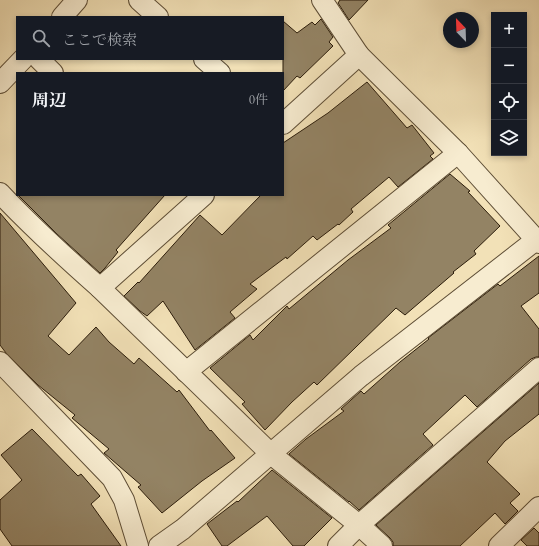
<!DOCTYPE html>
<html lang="ja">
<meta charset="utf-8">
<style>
body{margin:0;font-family:"EB Garamond","Noto Serif JP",serif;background:#20242c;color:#f1f3f6}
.controls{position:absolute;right:12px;top:12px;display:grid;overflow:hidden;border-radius:0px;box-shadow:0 2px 6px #0003}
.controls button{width:36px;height:36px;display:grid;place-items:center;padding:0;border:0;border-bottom:1px solid #363941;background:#171b24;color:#f1f3f6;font:20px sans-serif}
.compass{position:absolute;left:443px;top:12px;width:36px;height:36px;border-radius:50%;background:#171b24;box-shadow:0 2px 6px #0003;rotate:337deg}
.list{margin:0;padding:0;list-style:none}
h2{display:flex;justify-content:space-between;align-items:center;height:52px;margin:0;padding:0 16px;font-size:17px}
h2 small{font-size:13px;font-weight:400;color:#9ea1a6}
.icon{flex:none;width:22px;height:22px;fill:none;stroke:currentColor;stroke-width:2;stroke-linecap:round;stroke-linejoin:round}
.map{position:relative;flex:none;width:539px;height:546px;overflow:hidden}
.search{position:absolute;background:#171b24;box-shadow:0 2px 6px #0003;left:16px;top:16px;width:268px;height:44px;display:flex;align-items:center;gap:10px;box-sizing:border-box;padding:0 14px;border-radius:0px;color:#9ea1a6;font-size:15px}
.panel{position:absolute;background:#171b24;box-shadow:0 2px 6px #0003;left:16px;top:72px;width:268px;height:124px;border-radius:0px}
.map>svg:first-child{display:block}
.building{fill:#938364;stroke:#2c1d0b}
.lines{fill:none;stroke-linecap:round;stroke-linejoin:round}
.street-casing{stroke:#5e4e36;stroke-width:22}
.street{stroke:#f7ecd0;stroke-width:20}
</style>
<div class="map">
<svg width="539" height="546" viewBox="0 0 539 546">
<rect width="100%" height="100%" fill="#f2e1b7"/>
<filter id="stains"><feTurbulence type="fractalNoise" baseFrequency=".005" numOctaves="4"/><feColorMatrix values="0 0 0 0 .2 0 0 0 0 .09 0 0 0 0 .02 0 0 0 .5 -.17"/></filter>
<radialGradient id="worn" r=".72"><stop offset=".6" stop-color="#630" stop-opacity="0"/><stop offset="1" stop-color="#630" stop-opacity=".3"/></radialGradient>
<g class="building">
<path d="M340 0H368L349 20 338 3Z"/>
<path d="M321 19 333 37 329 42 333 46 300 78 297 76 283 91V21L297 33 312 22 315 25Z"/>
<path d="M367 82 407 128 412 125 434 153 430 156 433 159 398 187 389 177 351 209 353 212 339 225 338 224 317 240 313 236 287 259 286 257 250 284 257 289 230 312 235 318 195 350 163 301 147 316 140 311 124 296 138 282 139 283 200 215 222 235 261 195H283V143L328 113Z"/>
<path d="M450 174 470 191 468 192 500 226 474 251 476 254 453 272 454 273 405 315 396 308 317 385 314 382 292 402 265 430 242 404 245 402 210 368 250 335 253 340 287 306 289 309 348 260 391 228 388 225Z"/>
<path d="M18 195H165L116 250 118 252 105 268 100 273 57 234Z"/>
<path d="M0 213 76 303 48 336 69 355 96 327 109 342 134 364 139 358 177 392 179 390 210 431 211 430 235 458 202 481 162 513 138 487 141 485 104 453 109 449 72 418 75 415 38 385 6 353 0 345Z"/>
<path d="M539 256V293L521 306 539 329V357H536L531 359 477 407 465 395 423 434 433 445 359 510 349 501V502L289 454 306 439 344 411 341 409 361 391 364 394 400 362 429 339 428 338 498 284 500 286Z"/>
<path d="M539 383V414L505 441 487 462 520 494 510 503 518 511 505 524 495 513 460 546H393V542L390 538 376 525Z"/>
<path d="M32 429 78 476 81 474 100 496 91 504 121 546H12L0 529V500L22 480 1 455Z"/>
<path d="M272 470 332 518 304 546H293L267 516 227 546H222L207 524 237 501 238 502Z"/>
<path d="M534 528 539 533V546H527L521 540Z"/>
</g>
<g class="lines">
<defs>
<g id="street">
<path d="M139 0 158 17"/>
<path d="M322 0 359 55 458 153 539 243"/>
<path d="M62 17 77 0"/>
<path d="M39 59 53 73"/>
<path d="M204 59 220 73"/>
<path d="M0 83 23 59"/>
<path d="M283 124 359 55"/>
<path d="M0 193C32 227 66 258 100 288L271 454 359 525 382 546"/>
<path d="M100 288 204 195"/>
<path d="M0 362 112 478 124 500 138 546"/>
<path d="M186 372 458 153"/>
<path d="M159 546 183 529 361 376 536 240"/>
<path d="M338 546 359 525 539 368"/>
<path d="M499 546 539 507"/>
</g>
</defs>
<use href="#street" class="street-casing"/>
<use href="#street" class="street"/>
</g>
<rect width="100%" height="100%" filter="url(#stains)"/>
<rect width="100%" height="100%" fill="url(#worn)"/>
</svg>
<div class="controls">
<button>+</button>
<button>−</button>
<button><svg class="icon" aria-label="locate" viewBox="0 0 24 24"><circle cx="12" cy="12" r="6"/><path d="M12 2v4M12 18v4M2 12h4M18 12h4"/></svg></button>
<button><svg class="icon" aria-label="layers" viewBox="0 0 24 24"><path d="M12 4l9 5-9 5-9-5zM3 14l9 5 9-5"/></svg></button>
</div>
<svg class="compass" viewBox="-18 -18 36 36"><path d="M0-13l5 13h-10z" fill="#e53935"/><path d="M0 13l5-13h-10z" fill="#9ea1a6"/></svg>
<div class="search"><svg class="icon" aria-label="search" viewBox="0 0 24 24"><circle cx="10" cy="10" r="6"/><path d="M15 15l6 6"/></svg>ここで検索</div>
<section class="panel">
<h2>周辺<small>0件</small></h2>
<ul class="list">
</ul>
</section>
</div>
